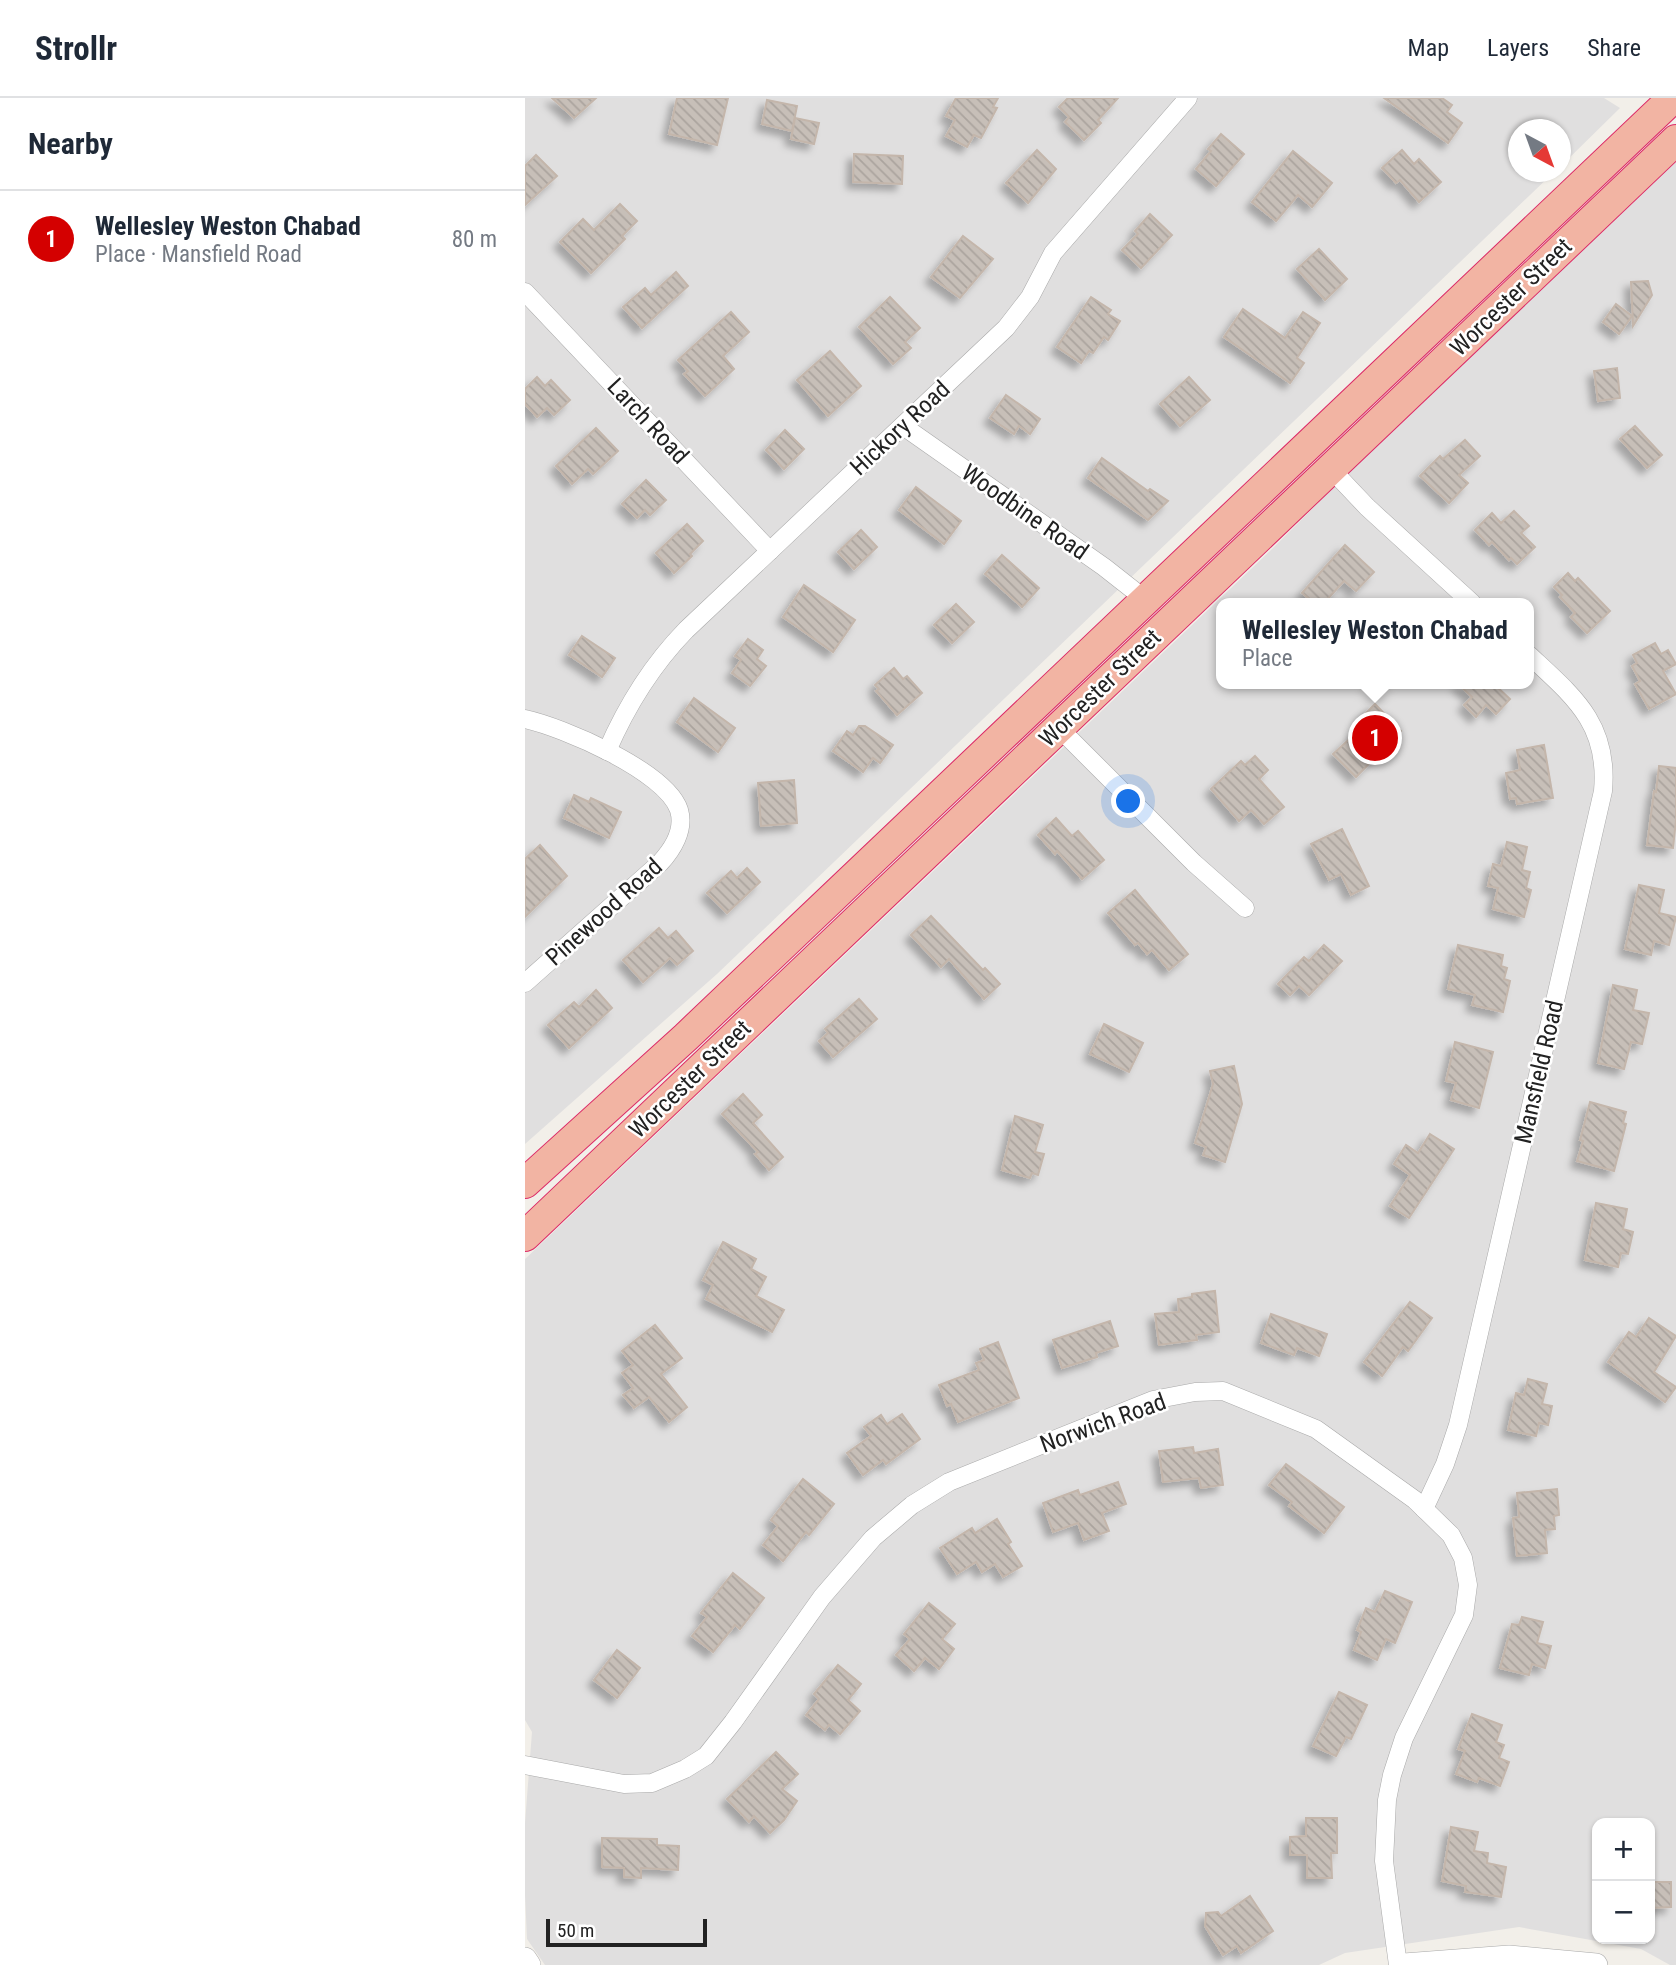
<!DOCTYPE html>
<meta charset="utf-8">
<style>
body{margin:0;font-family:"Roboto Condensed",sans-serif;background:#f2f2f3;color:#1f2937}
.controls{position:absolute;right:21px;bottom:21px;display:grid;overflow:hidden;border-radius:14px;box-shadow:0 2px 5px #0004}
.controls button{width:63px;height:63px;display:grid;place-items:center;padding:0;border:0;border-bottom:2px solid #e0e1e3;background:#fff;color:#1f2937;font:35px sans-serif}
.compass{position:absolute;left:983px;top:21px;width:63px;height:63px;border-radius:50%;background:#fff;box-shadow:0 2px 5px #0004;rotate:139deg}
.scale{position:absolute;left:21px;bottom:18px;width:161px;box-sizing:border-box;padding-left:7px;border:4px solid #222;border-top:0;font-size:19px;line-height:24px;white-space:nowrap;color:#222;-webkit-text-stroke:5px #fff;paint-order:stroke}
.you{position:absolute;left:604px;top:704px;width:24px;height:24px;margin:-18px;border:5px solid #fff;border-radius:50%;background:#1a73e8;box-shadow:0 0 0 10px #1a73e833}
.badge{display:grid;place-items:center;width:46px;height:46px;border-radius:50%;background:#d40000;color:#fff;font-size:23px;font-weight:700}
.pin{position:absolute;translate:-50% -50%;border:4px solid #fff;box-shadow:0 2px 7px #0006}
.popup{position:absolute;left:691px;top:500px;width:318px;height:91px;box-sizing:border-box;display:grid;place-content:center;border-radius:14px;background:#fff;filter:drop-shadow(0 2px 5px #0005);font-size:23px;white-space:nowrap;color:#747a83}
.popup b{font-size:26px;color:#1f2937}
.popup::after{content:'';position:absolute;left:50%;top:100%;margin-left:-14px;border:14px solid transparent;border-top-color:#fff}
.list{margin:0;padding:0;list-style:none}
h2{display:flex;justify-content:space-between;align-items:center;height:91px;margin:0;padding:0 28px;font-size:30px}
h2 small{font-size:23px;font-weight:400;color:#747a83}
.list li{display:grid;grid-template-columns:46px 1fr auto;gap:21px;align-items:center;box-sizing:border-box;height:98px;padding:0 28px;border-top:2px solid #e0e1e3}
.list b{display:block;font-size:26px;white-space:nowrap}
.list p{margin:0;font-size:23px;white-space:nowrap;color:#747a83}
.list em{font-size:23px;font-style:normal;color:#747a83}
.map{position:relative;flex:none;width:1151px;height:1867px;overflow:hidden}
header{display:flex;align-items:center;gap:42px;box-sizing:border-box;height:98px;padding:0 35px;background:#fff;border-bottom:2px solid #e0e1e3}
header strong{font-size:33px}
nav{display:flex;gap:38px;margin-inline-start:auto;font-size:24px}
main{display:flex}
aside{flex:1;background:#fff}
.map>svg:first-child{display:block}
.residential{fill:#e0dfdf;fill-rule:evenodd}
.building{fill:url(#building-back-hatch);stroke:#c4b6ab;stroke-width:2;filter:url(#shadow)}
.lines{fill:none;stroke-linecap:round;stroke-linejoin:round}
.minor-casing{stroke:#a9a9a9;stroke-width:19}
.tertiary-casing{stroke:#a9a9a9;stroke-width:24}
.trunk-casing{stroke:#dc2a67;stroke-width:32}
.minor{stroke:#fff;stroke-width:18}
.tertiary{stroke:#fff;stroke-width:23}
.trunk{stroke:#f2b4a3;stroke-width:30}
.labels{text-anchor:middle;stroke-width:5;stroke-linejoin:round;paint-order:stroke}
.street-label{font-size:24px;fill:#222;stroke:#fff}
</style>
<header>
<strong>Strollr</strong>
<nav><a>Map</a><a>Layers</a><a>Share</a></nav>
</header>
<main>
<aside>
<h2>Nearby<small></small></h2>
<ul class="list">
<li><span class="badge">1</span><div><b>Wellesley Weston Chabad</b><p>Place · Mansfield Road</p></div><em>80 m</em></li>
</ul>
</aside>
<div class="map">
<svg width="1151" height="1867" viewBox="0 0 1151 1867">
<defs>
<pattern id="building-back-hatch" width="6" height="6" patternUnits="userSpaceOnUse" patternTransform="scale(1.75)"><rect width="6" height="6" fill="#c7bfb8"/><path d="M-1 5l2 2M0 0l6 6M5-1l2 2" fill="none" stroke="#aba49e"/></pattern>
<filter id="shadow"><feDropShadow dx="-6" dy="6" stdDeviation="3.5" flood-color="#0004"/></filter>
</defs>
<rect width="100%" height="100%" fill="#f2efe9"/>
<g class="residential">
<path d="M0 0H1079L1095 10 1036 68V32H993V74H1029L192 876 0 1046Z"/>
<path d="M1151 49V1867H1145L1116 1851 994 1829 820 1855 794 1867H20L2 1841 0 1797V1725L7 1634 0 1622V1161L746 452ZM696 505H1004V586H696ZM1072 1725H1125V1841H1072Z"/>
</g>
<g class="building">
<path d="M27 0H71L49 20Z"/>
<path d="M152 0H203L192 47 144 36Z"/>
<path d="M431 0H473L468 9 472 10 456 40 449 37 442 49 421 38 430 22 421 18Z"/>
<path d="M543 0H593L573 22 576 25 559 42 540 24 544 19 534 9Z"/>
<path d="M859 0H917L927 7 922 14 937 25 923 45Z"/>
<path d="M242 2 272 8 267 33 237 26Z"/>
<path d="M270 20 294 25 289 46 266 41Z"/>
<path d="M696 36 719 56 691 88 671 71 686 53 683 51Z"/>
<path d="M512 52 531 71 503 105 481 85Z"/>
<path d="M877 52 889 66 894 61 916 84 894 104 875 82 871 85 857 70Z"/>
<path d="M768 53 807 85 787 109 773 97 751 123 727 104Z"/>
<path d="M329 56 378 58 377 86 328 84Z"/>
<path d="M11 57 32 78 0 107V68Z"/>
<path d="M95 106 112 123 97 138 100 141 66 175 35 144 58 121 69 132Z"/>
<path d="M625 116 647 137 616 170 597 152 613 136 610 133Z"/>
<path d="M438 138 468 161 435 200 406 179Z"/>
<path d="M794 151 822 181 800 202 772 171Z"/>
<path d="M151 174 163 188 117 230 98 209 120 190 126 197Z"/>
<path d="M1123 183 1127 197 1108 228 1106 184Z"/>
<path d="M365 199 395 230 380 244 386 250 368 266 334 229Z"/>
<path d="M566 199 586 212 583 216 595 223 583 242 579 239 568 255 564 253 556 265 532 249Z"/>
<path d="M1091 206 1107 218 1094 236 1078 224Z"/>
<path d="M718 211 760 240 778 214 795 225 772 260 779 265 765 285 699 239Z"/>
<path d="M206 214 224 234 198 258 209 271 180 298 159 276 163 273 153 262Z"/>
<path d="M305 253 336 288 303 318 272 282Z"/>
<path d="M1092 270 1095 300 1073 303 1069 273Z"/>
<path d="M12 279 20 288 26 282 45 302 29 317 22 310 12 319 0 306V291Z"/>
<path d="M664 279 685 302 655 328 635 306Z"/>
<path d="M481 297 515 321 505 336 494 328 489 336 465 320Z"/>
<path d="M1110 328 1137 357 1122 370 1095 341Z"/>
<path d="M71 330 93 353 68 376 63 371 47 386 31 368Z"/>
<path d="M260 332 279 351 259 371 241 352Z"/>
<path d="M940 342 955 358 934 377 943 385 924 405 895 378 915 358 918 361Z"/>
<path d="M577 360 623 393 625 391 643 403 623 422 563 380Z"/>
<path d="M121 382 141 402 125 417 120 412 112 420 97 406Z"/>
<path d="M391 389 436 423 419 446 374 412Z"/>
<path d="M989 413 1004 428 996 435 1010 449 992 466 986 460 984 462 967 444 964 447 950 432 967 415 976 425Z"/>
<path d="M162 426 178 443 165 456 167 458 149 475 131 455Z"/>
<path d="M336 432 352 449 329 471 313 454Z"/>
<path d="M820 447 849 474 831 493 819 483 799 505H789L777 495Z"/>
<path d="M477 457 514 490 497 509 460 476Z"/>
<path d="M1043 475 1050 483 1053 480 1085 513 1062 535 1046 519 1050 515 1035 499 1037 497 1029 489Z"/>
<path d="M279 487 330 522 308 554 258 519Z"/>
<path d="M431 506 449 524 427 545 409 527Z"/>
<path d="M57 538 90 560 77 579 44 557Z"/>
<path d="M223 541 238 552 232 561 241 568 225 588 207 575 216 562 210 558Z"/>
<path d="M1130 545 1136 556 1143 552 1151 566 1138 573 1151 596 1124 611 1110 586 1115 583 1107 568 1112 565 1108 557Z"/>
<path d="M369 570 378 581 382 578 397 595 372 617 351 593 354 591 350 587Z"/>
<path d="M933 586H969L985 601 971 616 961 607 951 619 939 607 947 599Z"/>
<path d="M169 600 210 630 193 654 152 624Z"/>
<path d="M850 606 876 633 831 679 808 656 842 625 837 619Z"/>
<path d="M334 628H340L368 647 355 665 348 660 338 674 308 653 322 633 328 637Z"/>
<path d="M1019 647 1028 700 992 706 991 700 985 701 981 675 995 672 992 652Z"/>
<path d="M730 658 743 672 734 681 759 709 739 726 726 712 714 723 686 691 716 663 720 667Z"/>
<path d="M1134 668 1151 670V722L1148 750 1122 747 1129 693 1131 694Z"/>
<path d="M269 682 272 725 236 728 233 685Z"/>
<path d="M49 697 64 704 66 700 96 714 84 740 39 720Z"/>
<path d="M531 720 547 738 553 733 579 762 557 781 532 753 530 756 513 737Z"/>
<path d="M817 731 844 788 826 797 816 776 804 782 786 746Z"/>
<path d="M982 744 1002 749 997 772 1005 774 1001 790 1006 792 999 819 968 811 973 790 963 788 968 766 976 768Z"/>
<path d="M15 747 42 778 0 819V761Z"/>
<path d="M222 770 235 784 202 815 182 795 206 773 212 780Z"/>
<path d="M1114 787 1139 792 1134 815 1151 819 1144 847 1129 843 1126 857 1100 851Z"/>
<path d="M610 792 663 856 644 872 627 852 622 856 613 845 610 847 583 815Z"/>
<path d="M406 818 458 872 460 870 475 886 459 901 424 861 416 869 386 837Z"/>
<path d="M134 830 143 840 151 833 168 853 152 867 145 860 118 884 98 862Z"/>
<path d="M799 847 817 863 784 897 774 888 765 897 753 886 779 859 784 863Z"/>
<path d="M933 847 978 857 976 868 982 870 979 881 985 883 978 914 947 907 950 897 923 891Z"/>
<path d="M1088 887 1112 892 1108 912 1124 915 1117 946 1106 944 1099 971 1073 965Z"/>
<path d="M71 892 87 910 44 950 23 927 49 904 54 909Z"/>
<path d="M334 901 352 921 308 959 294 943 303 935 300 931Z"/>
<path d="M579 926 618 945 604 974 565 956Z"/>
<path d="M930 944 968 954 954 1010 926 1002 931 985 921 983Z"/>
<path d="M709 968 717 1006 700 1064 678 1057 681 1049 670 1045 688 986 685 973Z"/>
<path d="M218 996 237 1017 228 1025 258 1059 244 1072 230 1056 233 1054 197 1016Z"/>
<path d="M1065 1004 1101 1014 1098 1025 1101 1026 1089 1073 1052 1063 1058 1043 1055 1042Z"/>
<path d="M490 1018 518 1027 510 1054 519 1056 513 1077 507 1075 505 1080 477 1072Z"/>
<path d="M905 1036 929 1051 884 1120 865 1108 885 1077 869 1066 881 1047 893 1055Z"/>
<path d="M1071 1105 1102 1111 1098 1131 1108 1134 1103 1156 1096 1155 1093 1169 1060 1162Z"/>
<path d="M198 1144 231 1161 226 1171 241 1179 231 1198 259 1212 247 1234 181 1201 188 1187 178 1182Z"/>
<path d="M690 1193 694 1234 671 1237 672 1242 634 1247 630 1216 654 1214 653 1201 667 1199V1196Z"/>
<path d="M885 1204 907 1220 883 1253 878 1249 857 1278 839 1264Z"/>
<path d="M746 1216 802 1236 794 1258 772 1250 769 1257 736 1245Z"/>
<path d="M1124 1220 1151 1238 1129 1274 1151 1289 1140 1304 1083 1264 1104 1234 1111 1239Z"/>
<path d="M585 1223 593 1248 571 1255 572 1259 537 1270 528 1242Z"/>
<path d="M130 1227 157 1260 136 1276 162 1309 144 1324 124 1299 109 1310 98 1297 108 1290 97 1275 108 1267 97 1253Z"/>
<path d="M473 1244 494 1300 433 1324 426 1306 422 1308 414 1287 454 1272 451 1265 459 1262 455 1251Z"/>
<path d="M1003 1281 1022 1286 1017 1306 1027 1308 1023 1327 1014 1325 1011 1338 983 1332 991 1295 999 1297Z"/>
<path d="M377 1316 395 1341 361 1366 358 1362 338 1377 322 1355 346 1338 339 1329 356 1317 362 1326Z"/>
<path d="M668 1349 669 1355 693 1351 698 1387 676 1390 674 1380 638 1384 634 1353Z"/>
<path d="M761 1366 819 1409 799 1435 764 1408 767 1404 744 1387Z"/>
<path d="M278 1381 309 1406 284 1437 281 1434 258 1463 238 1447 253 1428 246 1422Z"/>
<path d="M593 1384 601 1406 577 1415 584 1433 559 1442 553 1425 528 1434 518 1405 553 1392 555 1397Z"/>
<path d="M1032 1391 1034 1417 1029 1418 1030 1431 1020 1432 1022 1455 992 1458 988 1420 994 1419 992 1395Z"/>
<path d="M472 1421 486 1444 483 1446 497 1468 478 1479 470 1466 457 1474 451 1464 432 1476 415 1450 447 1430 450 1435Z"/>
<path d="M208 1475 239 1500 215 1531 210 1527 188 1554 167 1538 182 1519 176 1515Z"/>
<path d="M860 1493 887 1504 870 1545 861 1541 852 1562 829 1552 836 1534 832 1532 841 1510 850 1514Z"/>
<path d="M404 1505 430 1526 417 1541 429 1551 414 1571 400 1560 389 1573 371 1557 385 1541 379 1536Z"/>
<path d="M997 1519 1018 1524 1012 1545 1026 1548 1020 1570 1007 1566 1004 1577 975 1570 987 1526 994 1527Z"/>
<path d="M92 1552 115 1570 92 1600 69 1582Z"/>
<path d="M313 1567 336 1586 323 1602 335 1613 315 1636 304 1627 300 1632 281 1617 294 1601 289 1596Z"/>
<path d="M814 1594 842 1607 826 1641 821 1639 811 1658 788 1648Z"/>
<path d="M947 1616 977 1627 971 1644 979 1647 974 1660 984 1664 975 1688 954 1680 952 1684 931 1676 940 1653 933 1651Z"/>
<path d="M251 1654 273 1676 257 1691 272 1703 259 1722 245 1735 229 1718 224 1724 202 1701Z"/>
<path d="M781 1720H812V1755H806L807 1780H782V1757H765V1739L781 1738Z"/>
<path d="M926 1729 953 1734 949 1753 963 1755 962 1765 981 1769 976 1799 940 1794 941 1788 917 1783Z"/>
<path d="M77 1740 132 1741V1747L154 1748 153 1772 116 1770V1780L99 1779V1770L77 1769Z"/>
<path d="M1125 1784H1146V1809L1125 1810Z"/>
<path d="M725 1798 748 1833 716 1855 712 1848 698 1857 680 1828 681 1815 693 1814 696 1818Z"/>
</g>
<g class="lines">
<defs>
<g id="minor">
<path d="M0 194 245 453"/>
<path d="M378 328 579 469 621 502"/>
<path d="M806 371 842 409 947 505"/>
<path d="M0 621C37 629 141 673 154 712 160 732 147 752 135 765L0 885"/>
<path d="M534 630 669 765 720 810"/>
<path d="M82 653C102 607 126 568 161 532L481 230 505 199 528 155 663 0"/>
<path d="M899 1411 920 1366 933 1327 1078 693C1084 626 1049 599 1004 557"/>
<path d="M0 1667 99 1686 127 1685 160 1671 181 1658 208 1624 297 1499 348 1440 387 1407 424 1384 628 1302 670 1294 698 1293 791 1331 890 1402 926 1437 938 1460 943 1487 939 1517 879 1640 867 1677 862 1702 859 1763 873 1867"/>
</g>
<g id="tertiary">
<path d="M0 1861 4 1867"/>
<path d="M879 1867 984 1859 1071 1867"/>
</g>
<g id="trunk">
<path d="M0 1085 161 939 1148 0"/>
<path d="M0 1138 1151 42"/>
</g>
</defs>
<use href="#minor" class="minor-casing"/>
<use href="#tertiary" class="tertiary-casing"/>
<use href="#trunk" class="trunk-casing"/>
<use href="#minor" class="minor"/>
<use href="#tertiary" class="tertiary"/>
<use href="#trunk" class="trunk"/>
</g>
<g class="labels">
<g class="street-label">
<text transform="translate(986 199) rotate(-44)" y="8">Worcester Street</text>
<text transform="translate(123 323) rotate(47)" y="8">Larch Road</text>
<text transform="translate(375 330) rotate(-43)" y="8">Hickory Road</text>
<text transform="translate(500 414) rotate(35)" y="8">Woodbine Road</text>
<text transform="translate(575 590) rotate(-44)" y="8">Worcester Street</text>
<text transform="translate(79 814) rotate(-42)" y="8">Pinewood Road</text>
<text transform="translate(1014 974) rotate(-77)" y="8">Mansfield Road</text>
<text transform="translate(165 981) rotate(-44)" y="8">Worcester Street</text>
<text transform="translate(578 1325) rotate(-20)" y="8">Norwich Road</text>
</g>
</g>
</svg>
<div class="controls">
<button>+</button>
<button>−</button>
</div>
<svg class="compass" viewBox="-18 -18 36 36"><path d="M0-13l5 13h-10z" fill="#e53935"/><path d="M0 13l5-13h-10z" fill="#747a83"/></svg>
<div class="scale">50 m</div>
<div class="you"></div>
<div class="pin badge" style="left:850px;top:640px">1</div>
<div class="popup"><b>Wellesley Weston Chabad</b>Place</div>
</div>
</main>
